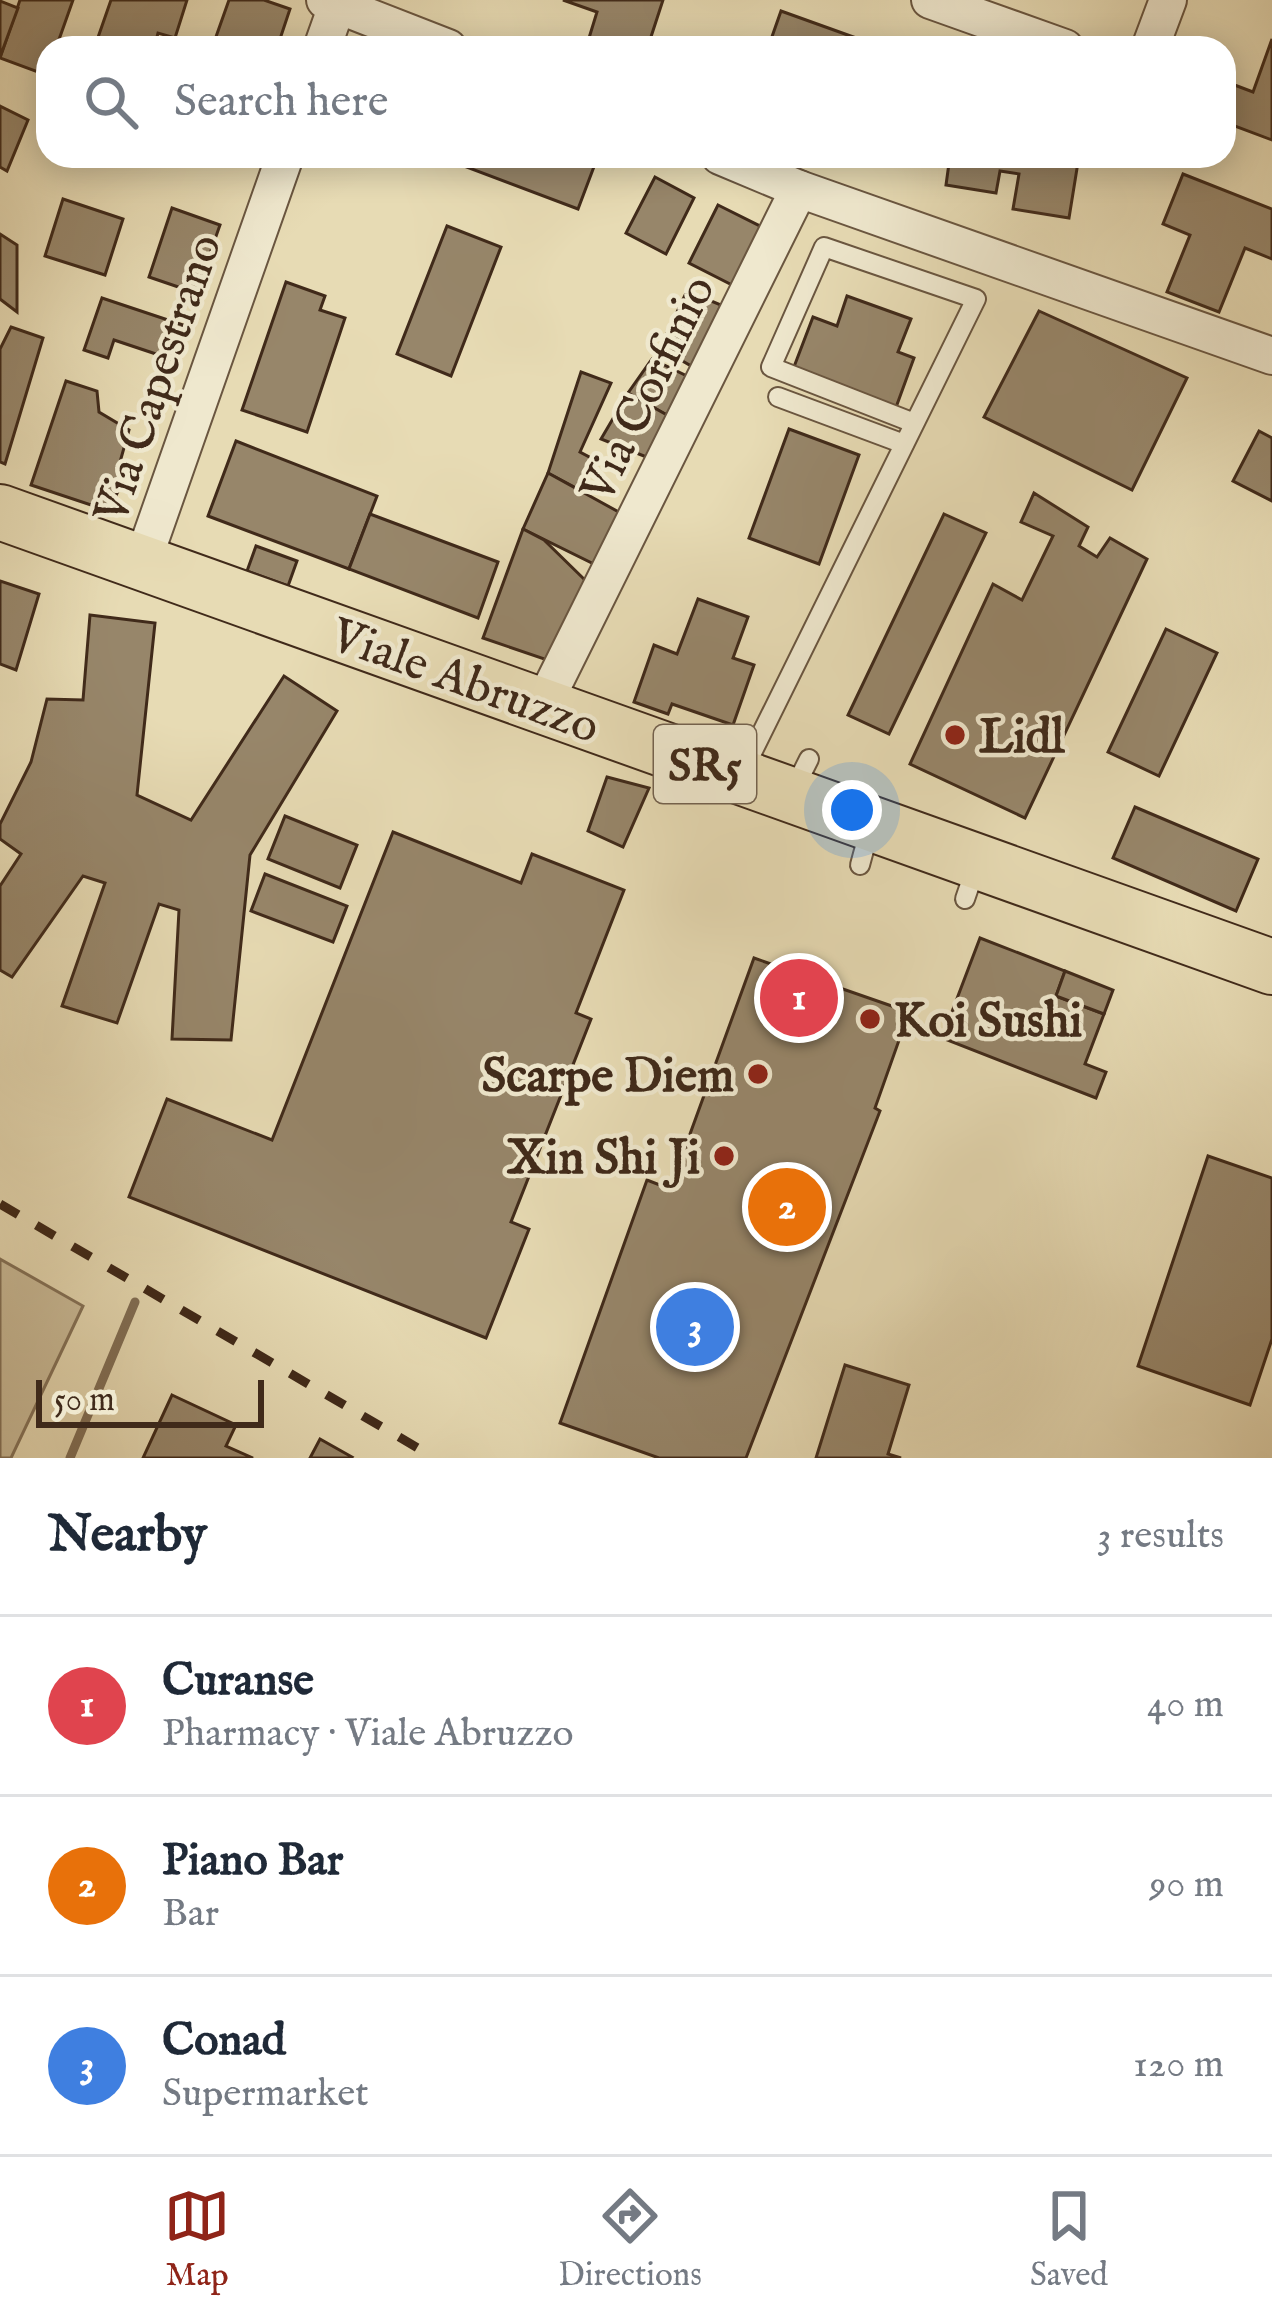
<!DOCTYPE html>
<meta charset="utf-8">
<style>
body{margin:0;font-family:"IM FELL English",serif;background:#f6f6f7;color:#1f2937}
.scale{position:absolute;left:36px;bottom:30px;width:228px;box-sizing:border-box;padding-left:12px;border:6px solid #402a1a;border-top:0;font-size:33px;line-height:42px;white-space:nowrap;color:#402a1a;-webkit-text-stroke:9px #efe8ce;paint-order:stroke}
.you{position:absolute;left:852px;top:810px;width:42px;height:42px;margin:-30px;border:9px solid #fff;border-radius:50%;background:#1a73e8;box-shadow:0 0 0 18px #1a73e833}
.badge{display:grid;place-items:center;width:78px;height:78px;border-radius:50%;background:#8f2418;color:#fff;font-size:39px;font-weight:700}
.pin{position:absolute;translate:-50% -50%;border:6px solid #fff;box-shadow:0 3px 12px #0006}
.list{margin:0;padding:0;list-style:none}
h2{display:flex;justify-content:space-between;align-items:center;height:156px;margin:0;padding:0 48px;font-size:51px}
h2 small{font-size:39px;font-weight:400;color:#747a83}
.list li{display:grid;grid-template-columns:78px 1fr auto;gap:36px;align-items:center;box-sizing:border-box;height:180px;padding:0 48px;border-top:3px solid #e0e1e3}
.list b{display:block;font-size:45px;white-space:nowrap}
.list p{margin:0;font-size:39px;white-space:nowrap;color:#747a83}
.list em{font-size:39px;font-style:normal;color:#747a83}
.icon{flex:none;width:66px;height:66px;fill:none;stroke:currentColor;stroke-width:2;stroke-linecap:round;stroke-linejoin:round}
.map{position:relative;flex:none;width:1272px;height:1458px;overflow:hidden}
.search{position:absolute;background:#fff;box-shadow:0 6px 30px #0003;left:36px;right:36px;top:36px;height:132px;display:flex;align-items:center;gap:30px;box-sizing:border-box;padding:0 42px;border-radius:36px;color:#747a83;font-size:45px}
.sheet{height:696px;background:#fff}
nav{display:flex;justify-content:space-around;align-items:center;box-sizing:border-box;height:168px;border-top:3px solid #e0e1e3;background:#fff;font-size:33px;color:#747a83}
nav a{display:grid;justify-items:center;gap:6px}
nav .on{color:#8f2418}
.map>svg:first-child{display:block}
.green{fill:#cbbd9a;stroke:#86745a;stroke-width:3}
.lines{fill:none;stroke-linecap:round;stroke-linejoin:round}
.stream{stroke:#827057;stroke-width:9}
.building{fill:#97866a;stroke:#402a1a;stroke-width:3}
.service-casing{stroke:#6a5640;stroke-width:22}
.minor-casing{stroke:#6a5640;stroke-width:40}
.primary-casing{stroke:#402a1a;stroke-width:58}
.service{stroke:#efe8ce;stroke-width:18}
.minor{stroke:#efe8ce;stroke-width:36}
.primary{stroke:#e7dbb4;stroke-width:54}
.rail{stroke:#402a1a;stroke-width:9;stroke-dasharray:21 21;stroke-linecap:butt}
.poi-dot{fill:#8f2418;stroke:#efe8ce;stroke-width:4.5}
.labels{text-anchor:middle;stroke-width:9;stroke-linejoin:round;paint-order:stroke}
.shield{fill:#efe8ce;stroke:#746350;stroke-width:3}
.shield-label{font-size:45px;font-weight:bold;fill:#402a1a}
.street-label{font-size:48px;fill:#402a1a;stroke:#efe8ce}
.poi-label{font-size:48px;font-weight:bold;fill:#402a1a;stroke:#efe8ce;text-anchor:start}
</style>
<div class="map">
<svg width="1272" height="1458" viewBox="0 0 1272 1458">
<rect width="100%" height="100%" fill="#e7dbb4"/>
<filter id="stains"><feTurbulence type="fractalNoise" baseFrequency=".00167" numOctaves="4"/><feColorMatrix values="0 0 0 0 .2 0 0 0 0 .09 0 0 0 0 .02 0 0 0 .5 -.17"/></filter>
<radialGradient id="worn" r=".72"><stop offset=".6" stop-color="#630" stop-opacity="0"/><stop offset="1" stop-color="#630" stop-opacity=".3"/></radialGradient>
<path class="green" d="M0 1259 83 1306 11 1458H0Z"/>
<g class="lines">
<path class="stream" d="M70 1458 135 1302"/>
</g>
<g class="building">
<path d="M20 0H73L56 48H48L46 75 0 58Z"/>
<path d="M111 0H187L175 38 158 33 154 48H102L95 46Z"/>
<path d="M229 0H264L290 9 277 48H212Z"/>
<path d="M563 0H663L648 46 628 39 625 48 589 38 597 12Z"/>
<path d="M0 1 18 8 0 57Z"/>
<path d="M781 11 884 48H768Z"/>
<path d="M1272 39V140L1224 122V81L1253 92Z"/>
<path d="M0 106 28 120 7 171 0 167Z"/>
<path d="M348 156H379L375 166Z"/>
<path d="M465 156H598L578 209 461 165Z"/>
<path d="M950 156H1079L1069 218 1013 209 1019 174 1000 171 996 193 946 185Z"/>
<path d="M1183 174 1272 209V259L1245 248 1219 312 1167 292 1190 235 1163 224Z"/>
<path d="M655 177 694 198 666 254 626 233Z"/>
<path d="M63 199 123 219 105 275 45 256Z"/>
<path d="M718 205 770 231 740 289 689 263Z"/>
<path d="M172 208 220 225 196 293 149 277Z"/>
<path d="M447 226 501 247 451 376 397 354Z"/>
<path d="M0 234 17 245V312L0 299Z"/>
<path d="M286 282 325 296 320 310 345 318 307 432 242 410Z"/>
<path d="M687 291 721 305 693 367 660 348Z"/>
<path d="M847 296 911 319 898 352 914 358 895 410 792 372 813 317 837 326Z"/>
<path d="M102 298 183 325 171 359 114 340 108 358 84 350Z"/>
<path d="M1039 311 1187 378 1132 490 984 417Z"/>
<path d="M11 327 43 338 5 464 0 462V349Z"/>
<path d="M652 359 695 380 674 419 628 393Z"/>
<path d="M581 372 611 383 580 452 593 459 578 489 548 473Z"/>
<path d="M66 381 97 391 99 412 129 430 120 462 130 465 109 511 31 485Z"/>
<path d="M628 393 674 419 654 460 601 439Z"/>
<path d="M789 429 859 455 819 564 749 538Z"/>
<path d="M1259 431 1272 438V501L1233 481Z"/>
<path d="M236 441 377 496 349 569 208 516Z"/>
<path d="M548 473 626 516 598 566 523 529Z"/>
<path d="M1034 493 1088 527 1079 546 1097 557 1110 538 1147 559 1025 818 910 764 993 584 1022 600 1053 536 1021 522Z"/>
<path d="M370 514 498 562 478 618 349 569Z"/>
<path d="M944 514 986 533 889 734 848 715Z"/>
<path d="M523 529 544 540 586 581 550 661 483 638Z"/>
<path d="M256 546 297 561 288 586 247 571Z"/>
<path d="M0 581 39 594 16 670 0 664Z"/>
<path d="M698 599 748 617 733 658 754 665 733 725 672 704 668 714 634 702 654 645 677 654Z"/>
<path d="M90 615 155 623 137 795 191 820 284 676 337 711 250 855 231 1040 172 1039 179 910 159 904 117 1023 62 1006 105 883 83 876 12 977 0 970V886L21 854 0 839V824L31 762 47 699 83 700Z"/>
<path d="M1166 629 1217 653 1159 776 1108 752Z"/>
<path d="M607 777 649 788 623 847 588 831Z"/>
<path d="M1135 807 1258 859 1236 911 1113 858Z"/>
<path d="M285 816 357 845 340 888 268 859Z"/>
<path d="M393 832 521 883 532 854 624 890 576 1013 591 1019 511 1222 529 1229 486 1338 129 1197 167 1099 272 1140Z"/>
<path d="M265 874 347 906 333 942 251 911Z"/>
<path d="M980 938 1065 971 1056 996 1104 1014 1085 1064 1106 1072 1096 1098 942 1038Z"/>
<path d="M754 958 909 1012 875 1108 880 1111 746 1458H659L560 1423 647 1180 670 1189Z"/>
<path d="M1065 971 1113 990 1104 1014 1056 996Z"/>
<path d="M1208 1156 1272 1178V1339L1250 1405 1138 1366Z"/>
<path d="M845 1365 909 1385 888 1454 901 1458H816Z"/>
<path d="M172 1395 236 1425 226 1446 253 1458H143Z"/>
<path d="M320 1439 352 1457 351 1458H310Z"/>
</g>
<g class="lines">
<defs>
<g id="service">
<path d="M778 397 904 444"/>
<path d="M742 773 976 299 824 247 771 367 914 423"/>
<path d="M793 791 809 759"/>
<path d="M860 865 870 828"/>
<path d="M965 899 977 864"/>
</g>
<g id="minor">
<path d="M325 0 448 48"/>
<path d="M930 0 1065 48"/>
<path d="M322 48 339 0"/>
<path d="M1150 48 1168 0"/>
<path d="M799 189 1272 356"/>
<path d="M142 563 285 156"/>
<path d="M542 707 799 189 720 156"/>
</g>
<path id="primary" d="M0 512 1272 967"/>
</defs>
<use href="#service" class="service-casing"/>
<use href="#minor" class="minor-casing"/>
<use href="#primary" class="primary-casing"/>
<use href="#service" class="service"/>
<use href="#minor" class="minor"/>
<use href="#primary" class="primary"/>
<path class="rail" d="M0 1204 435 1458"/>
</g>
<g class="poi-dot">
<circle cx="955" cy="735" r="12"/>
<circle cx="870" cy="1019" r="12"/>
<circle cx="758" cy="1074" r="12"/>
<circle cx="724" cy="1156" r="12"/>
</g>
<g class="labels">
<rect class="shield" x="654" y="725" width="102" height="78" rx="9"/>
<g class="shield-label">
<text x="705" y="780">SR5</text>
</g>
<g class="street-label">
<text transform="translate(156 378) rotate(-71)" y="17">Via Capestrano</text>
<text transform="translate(646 388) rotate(-64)" y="17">Via Corfinio</text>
<text transform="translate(466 679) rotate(20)" y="17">Viale Abruzzo</text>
</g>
<g class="poi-label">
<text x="979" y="752">Lidl</text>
<text x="894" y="1036">Koi Sushi</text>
<text x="734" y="1091" text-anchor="end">Scarpe Diem</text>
<text x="700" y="1173" text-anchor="end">Xin Shi Ji</text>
</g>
</g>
<rect width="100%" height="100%" filter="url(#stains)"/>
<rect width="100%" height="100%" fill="url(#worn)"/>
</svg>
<div class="scale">50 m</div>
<div class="you"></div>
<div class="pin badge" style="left:799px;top:998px;background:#e0444e">1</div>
<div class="pin badge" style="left:787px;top:1207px;background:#e8710a">2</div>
<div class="pin badge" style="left:695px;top:1327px;background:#3f7fe0">3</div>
<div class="search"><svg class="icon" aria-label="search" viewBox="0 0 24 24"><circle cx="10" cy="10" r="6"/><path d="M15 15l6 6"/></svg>Search here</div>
</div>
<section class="sheet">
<h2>Nearby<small>3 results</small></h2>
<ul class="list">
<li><span class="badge" style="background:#e0444e">1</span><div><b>Curanse</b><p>Pharmacy · Viale Abruzzo</p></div><em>40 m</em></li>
<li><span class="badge" style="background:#e8710a">2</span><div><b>Piano Bar</b><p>Bar</p></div><em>90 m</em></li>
<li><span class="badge" style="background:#3f7fe0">3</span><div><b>Conad</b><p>Supermarket</p></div><em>120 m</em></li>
</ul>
</section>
<nav>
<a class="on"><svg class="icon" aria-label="map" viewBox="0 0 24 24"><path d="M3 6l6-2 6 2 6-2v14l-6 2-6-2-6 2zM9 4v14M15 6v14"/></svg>Map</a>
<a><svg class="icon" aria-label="directions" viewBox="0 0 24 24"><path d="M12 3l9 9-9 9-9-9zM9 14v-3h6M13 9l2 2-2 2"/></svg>Directions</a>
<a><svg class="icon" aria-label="saved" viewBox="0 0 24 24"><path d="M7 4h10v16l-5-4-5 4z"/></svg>Saved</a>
</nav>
